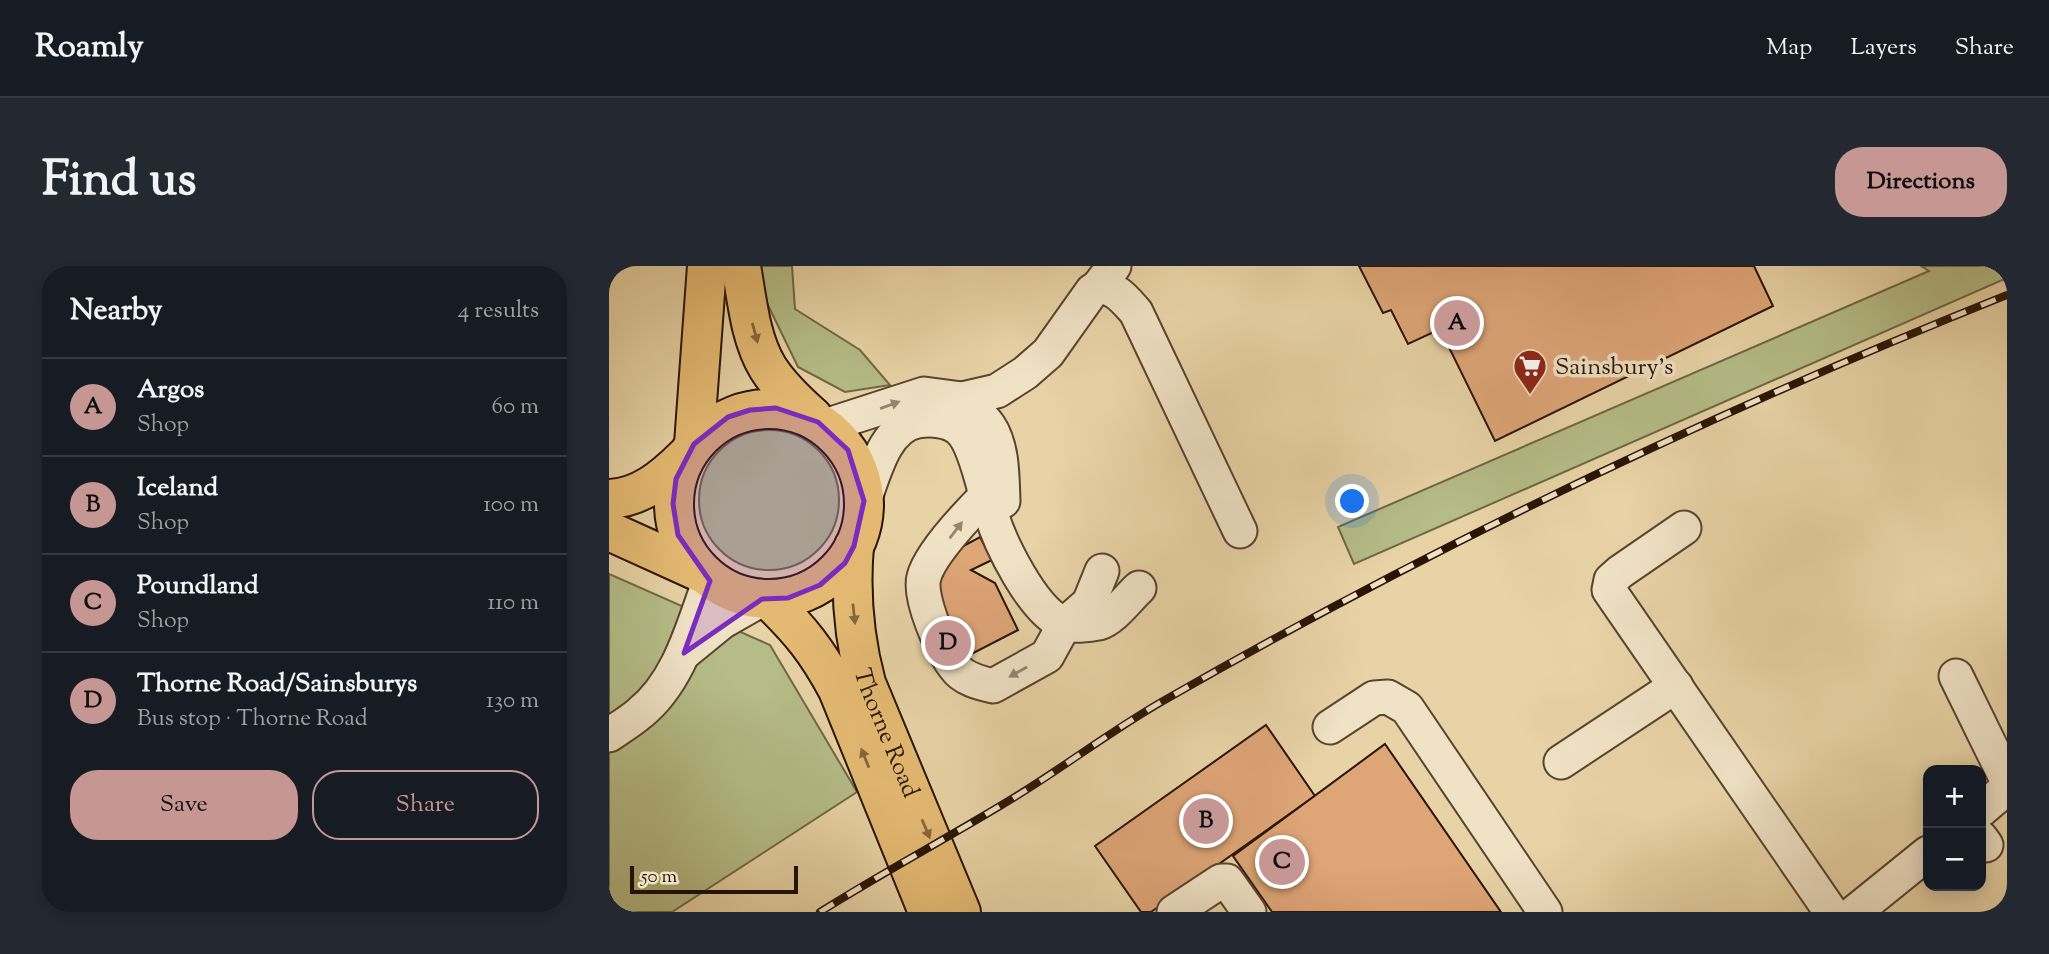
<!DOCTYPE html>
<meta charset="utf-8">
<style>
body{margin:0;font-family:"Sorts Mill Goudy",serif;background:#242831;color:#f1f3f6}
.controls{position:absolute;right:21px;bottom:21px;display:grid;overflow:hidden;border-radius:14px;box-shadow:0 4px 18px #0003}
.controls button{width:63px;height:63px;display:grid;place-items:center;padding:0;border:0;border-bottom:2px solid #363941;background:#171b24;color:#f1f3f6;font:35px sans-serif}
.scale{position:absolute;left:21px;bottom:18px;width:168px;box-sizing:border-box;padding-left:7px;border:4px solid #281406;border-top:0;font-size:19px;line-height:24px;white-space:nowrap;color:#281406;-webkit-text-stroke:5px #f0e2c5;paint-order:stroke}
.you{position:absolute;left:744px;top:236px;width:24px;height:24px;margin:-18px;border:5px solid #fff;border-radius:50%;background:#1a73e8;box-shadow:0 0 0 10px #1a73e833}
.badge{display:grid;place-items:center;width:46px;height:46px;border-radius:50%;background:#c59692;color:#111;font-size:23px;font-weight:700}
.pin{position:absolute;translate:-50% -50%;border:4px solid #fff;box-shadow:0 2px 7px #0006}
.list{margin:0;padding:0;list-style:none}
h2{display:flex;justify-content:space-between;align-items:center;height:91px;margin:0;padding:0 28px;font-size:30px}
h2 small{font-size:23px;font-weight:400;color:#9ea1a6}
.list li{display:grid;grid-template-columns:46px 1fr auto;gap:21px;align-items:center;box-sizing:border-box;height:98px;padding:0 28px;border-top:2px solid #363941}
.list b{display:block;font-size:26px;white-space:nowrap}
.list p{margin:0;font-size:23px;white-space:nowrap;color:#9ea1a6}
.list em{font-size:23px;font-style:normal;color:#9ea1a6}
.actions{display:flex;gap:14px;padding:21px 28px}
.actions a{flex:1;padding:16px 0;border:2px solid #c59692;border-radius:28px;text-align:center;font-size:24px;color:#c59692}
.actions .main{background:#c59692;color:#111}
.map{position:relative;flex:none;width:1398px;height:646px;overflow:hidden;border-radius:28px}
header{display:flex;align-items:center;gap:42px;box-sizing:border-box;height:98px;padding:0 35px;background:#171b24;border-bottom:2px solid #363941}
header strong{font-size:33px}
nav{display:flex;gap:38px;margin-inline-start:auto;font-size:24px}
.intro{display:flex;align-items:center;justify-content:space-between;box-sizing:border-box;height:168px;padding:0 42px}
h1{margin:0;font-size:49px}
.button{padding:18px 32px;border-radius:28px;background:#c59692;color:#111;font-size:24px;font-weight:700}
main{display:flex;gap:42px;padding:0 42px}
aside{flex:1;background:#171b24;border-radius:28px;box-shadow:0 4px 18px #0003}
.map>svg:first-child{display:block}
.green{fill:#b5bc87;stroke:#6e6846;stroke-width:2}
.building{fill:#dea577;stroke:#281406;stroke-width:2}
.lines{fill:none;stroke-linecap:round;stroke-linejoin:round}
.minor-casing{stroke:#58442e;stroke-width:37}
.major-casing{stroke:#281406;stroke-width:42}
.highway-casing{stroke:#281406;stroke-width:42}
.minor{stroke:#f0e2c5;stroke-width:33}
.major{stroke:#e4ba73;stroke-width:38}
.highway{stroke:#e4ba73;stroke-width:38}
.rail-casing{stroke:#281406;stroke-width:8}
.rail{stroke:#f0e2c5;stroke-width:5;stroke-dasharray:16;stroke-linecap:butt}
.oneway{fill:#86673c}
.oneway2{fill:#96856f}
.marked{fill:#7b2cbf;fill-opacity:0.2;stroke:#7b2cbf;stroke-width:5;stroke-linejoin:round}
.labels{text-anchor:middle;stroke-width:7;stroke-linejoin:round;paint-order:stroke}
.poi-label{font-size:24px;fill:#281406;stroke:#f0e2c5;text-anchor:start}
.street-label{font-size:24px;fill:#281406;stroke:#f0e2c5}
</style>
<header>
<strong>Roamly</strong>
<nav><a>Map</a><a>Layers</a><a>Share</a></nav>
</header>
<div class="intro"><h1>Find us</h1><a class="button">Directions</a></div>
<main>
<aside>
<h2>Nearby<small>4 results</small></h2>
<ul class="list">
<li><span class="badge">A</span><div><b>Argos</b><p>Shop</p></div><em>60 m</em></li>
<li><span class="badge">B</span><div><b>Iceland</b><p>Shop</p></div><em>100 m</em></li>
<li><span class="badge">C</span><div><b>Poundland</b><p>Shop</p></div><em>110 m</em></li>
<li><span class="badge">D</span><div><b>Thorne Road/Sainsburys</b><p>Bus stop · Thorne Road</p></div><em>130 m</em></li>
</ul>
<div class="actions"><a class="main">Save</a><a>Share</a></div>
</aside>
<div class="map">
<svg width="1398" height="646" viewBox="0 0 1398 646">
<rect width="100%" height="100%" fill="#e8d3a6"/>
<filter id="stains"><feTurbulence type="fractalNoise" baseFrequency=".00286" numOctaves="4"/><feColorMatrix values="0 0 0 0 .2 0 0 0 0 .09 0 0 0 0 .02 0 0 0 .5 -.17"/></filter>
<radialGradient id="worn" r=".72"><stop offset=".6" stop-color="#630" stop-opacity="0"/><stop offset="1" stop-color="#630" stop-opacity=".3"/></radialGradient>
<g class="green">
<path d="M150 0H183L186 43 251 84 281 119 236 126 189 101 156 33Z"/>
<path d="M1312 0H1398V12L745 298 729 261 1320 5Z"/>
<circle cx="160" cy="234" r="70"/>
<path d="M0 308 161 379 248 526 63 646H0Z"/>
</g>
<g class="building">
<path d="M750 0H1145L1164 40 886 175 831 63 799 78 782 44 774 47Z"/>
<path d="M371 271 383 294 362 304 386 317 409 364 347 396 324 349 330 312 334 310 330 298 345 285Z"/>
<path d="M657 459 706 530 542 646H532L486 580Z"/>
<path d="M776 478 892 646H663L624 590Z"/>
</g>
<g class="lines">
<defs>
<g id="minor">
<path d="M489 21C506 20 517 35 527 46L631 265"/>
<path d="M353 133C362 141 373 150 380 160 394 181 393 212 394 235"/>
<path d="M216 160 315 128 353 133 388 125 416 107 439 87 483 25 489 21 505 0"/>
<path d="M377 230C360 247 321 288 315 311 309 331 333 385 346 401 354 413 371 417 384 420L438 390 455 359 480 337 493 305"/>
<path d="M255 235C265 208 276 160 309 155 322 153 340 154 350 163 367 177 375 226 382 247 391 278 423 343 453 357 461 361 481 359 490 357 504 353 519 332 530 322"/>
<path d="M1075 262 1011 306 1002 314 1000 324 1222 646"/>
<path d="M75 387 113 356 153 333"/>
<path d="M1347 410 1398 514"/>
<path d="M721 461 765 432 779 431 798 442 936 646"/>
<path d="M0 469C10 462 22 455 31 447 71 415 84 359 101 314"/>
<path d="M952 496 1067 420"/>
<path d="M1372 544 1398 522"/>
<path d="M1372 572 1377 579"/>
<path d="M565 646 612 615H618L640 646"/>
<path d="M1246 646 1319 587"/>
</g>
<g id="major">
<path d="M0 233C31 232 55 212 76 191"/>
<path d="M0 265 95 308"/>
</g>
<g id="highway">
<path d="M132 0C138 33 141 73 159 102 171 121 187 136 204 151"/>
<circle cx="160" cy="238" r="95"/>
<path d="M85 178 98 0"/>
<path id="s1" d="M245 280C241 326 245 372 257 417L352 646"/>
<path d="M160 334C192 365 208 385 229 424L319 646"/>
</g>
</defs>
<use href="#minor" class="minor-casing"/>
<use href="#major" class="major-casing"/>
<use href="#highway" class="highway-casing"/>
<use href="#minor" class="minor"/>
<use href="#major" class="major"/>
<use href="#highway" class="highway"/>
<defs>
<path id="rail" d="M211 646C270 609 331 576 391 540 449 506 502 464 561 431 830 277 1110 144 1398 29"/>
</defs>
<use href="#rail" class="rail-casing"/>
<use href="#rail" class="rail"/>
</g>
<defs><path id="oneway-solid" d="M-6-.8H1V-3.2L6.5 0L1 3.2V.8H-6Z" transform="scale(1.75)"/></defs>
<g class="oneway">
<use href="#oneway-solid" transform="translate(146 67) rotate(75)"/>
<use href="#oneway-solid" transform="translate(245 348) rotate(84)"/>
<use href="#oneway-solid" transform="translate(256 492) rotate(-112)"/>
<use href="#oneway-solid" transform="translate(317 563) rotate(67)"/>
</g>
<g class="oneway2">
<use href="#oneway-solid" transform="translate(281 139) rotate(-20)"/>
<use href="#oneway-solid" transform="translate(347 264) rotate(-53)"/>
<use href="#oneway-solid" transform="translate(409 406) rotate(151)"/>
</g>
<path class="marked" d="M167 142 209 156 239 184 255 235 245 280 236 297 211 319 179 332 153 333 75 387 101 315 69 269 64 238 67 213 85 178 119 151 141 144Z"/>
<defs>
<symbol id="supermarket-pin" viewBox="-11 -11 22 30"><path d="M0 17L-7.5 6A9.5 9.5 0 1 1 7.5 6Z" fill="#8f2418" stroke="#f0e2c5"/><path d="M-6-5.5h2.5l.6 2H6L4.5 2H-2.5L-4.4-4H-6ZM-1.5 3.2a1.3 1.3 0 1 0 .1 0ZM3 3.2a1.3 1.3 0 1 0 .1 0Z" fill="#fff"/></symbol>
</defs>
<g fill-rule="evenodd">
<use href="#supermarket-pin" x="902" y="81" width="38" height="52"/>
</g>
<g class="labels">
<g class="poi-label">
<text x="946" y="108">Sainsbury's</text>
</g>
<g class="street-label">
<text dy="8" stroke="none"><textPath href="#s1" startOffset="192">Thorne Road</textPath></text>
</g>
</g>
<rect width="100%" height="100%" filter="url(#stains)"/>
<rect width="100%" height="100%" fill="url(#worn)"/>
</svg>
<div class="controls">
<button>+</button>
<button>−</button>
</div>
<div class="scale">50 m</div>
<div class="you"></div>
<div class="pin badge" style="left:848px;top:57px">A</div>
<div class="pin badge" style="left:597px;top:555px">B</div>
<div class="pin badge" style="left:673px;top:596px">C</div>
<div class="pin badge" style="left:339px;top:377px">D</div>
</div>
</main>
